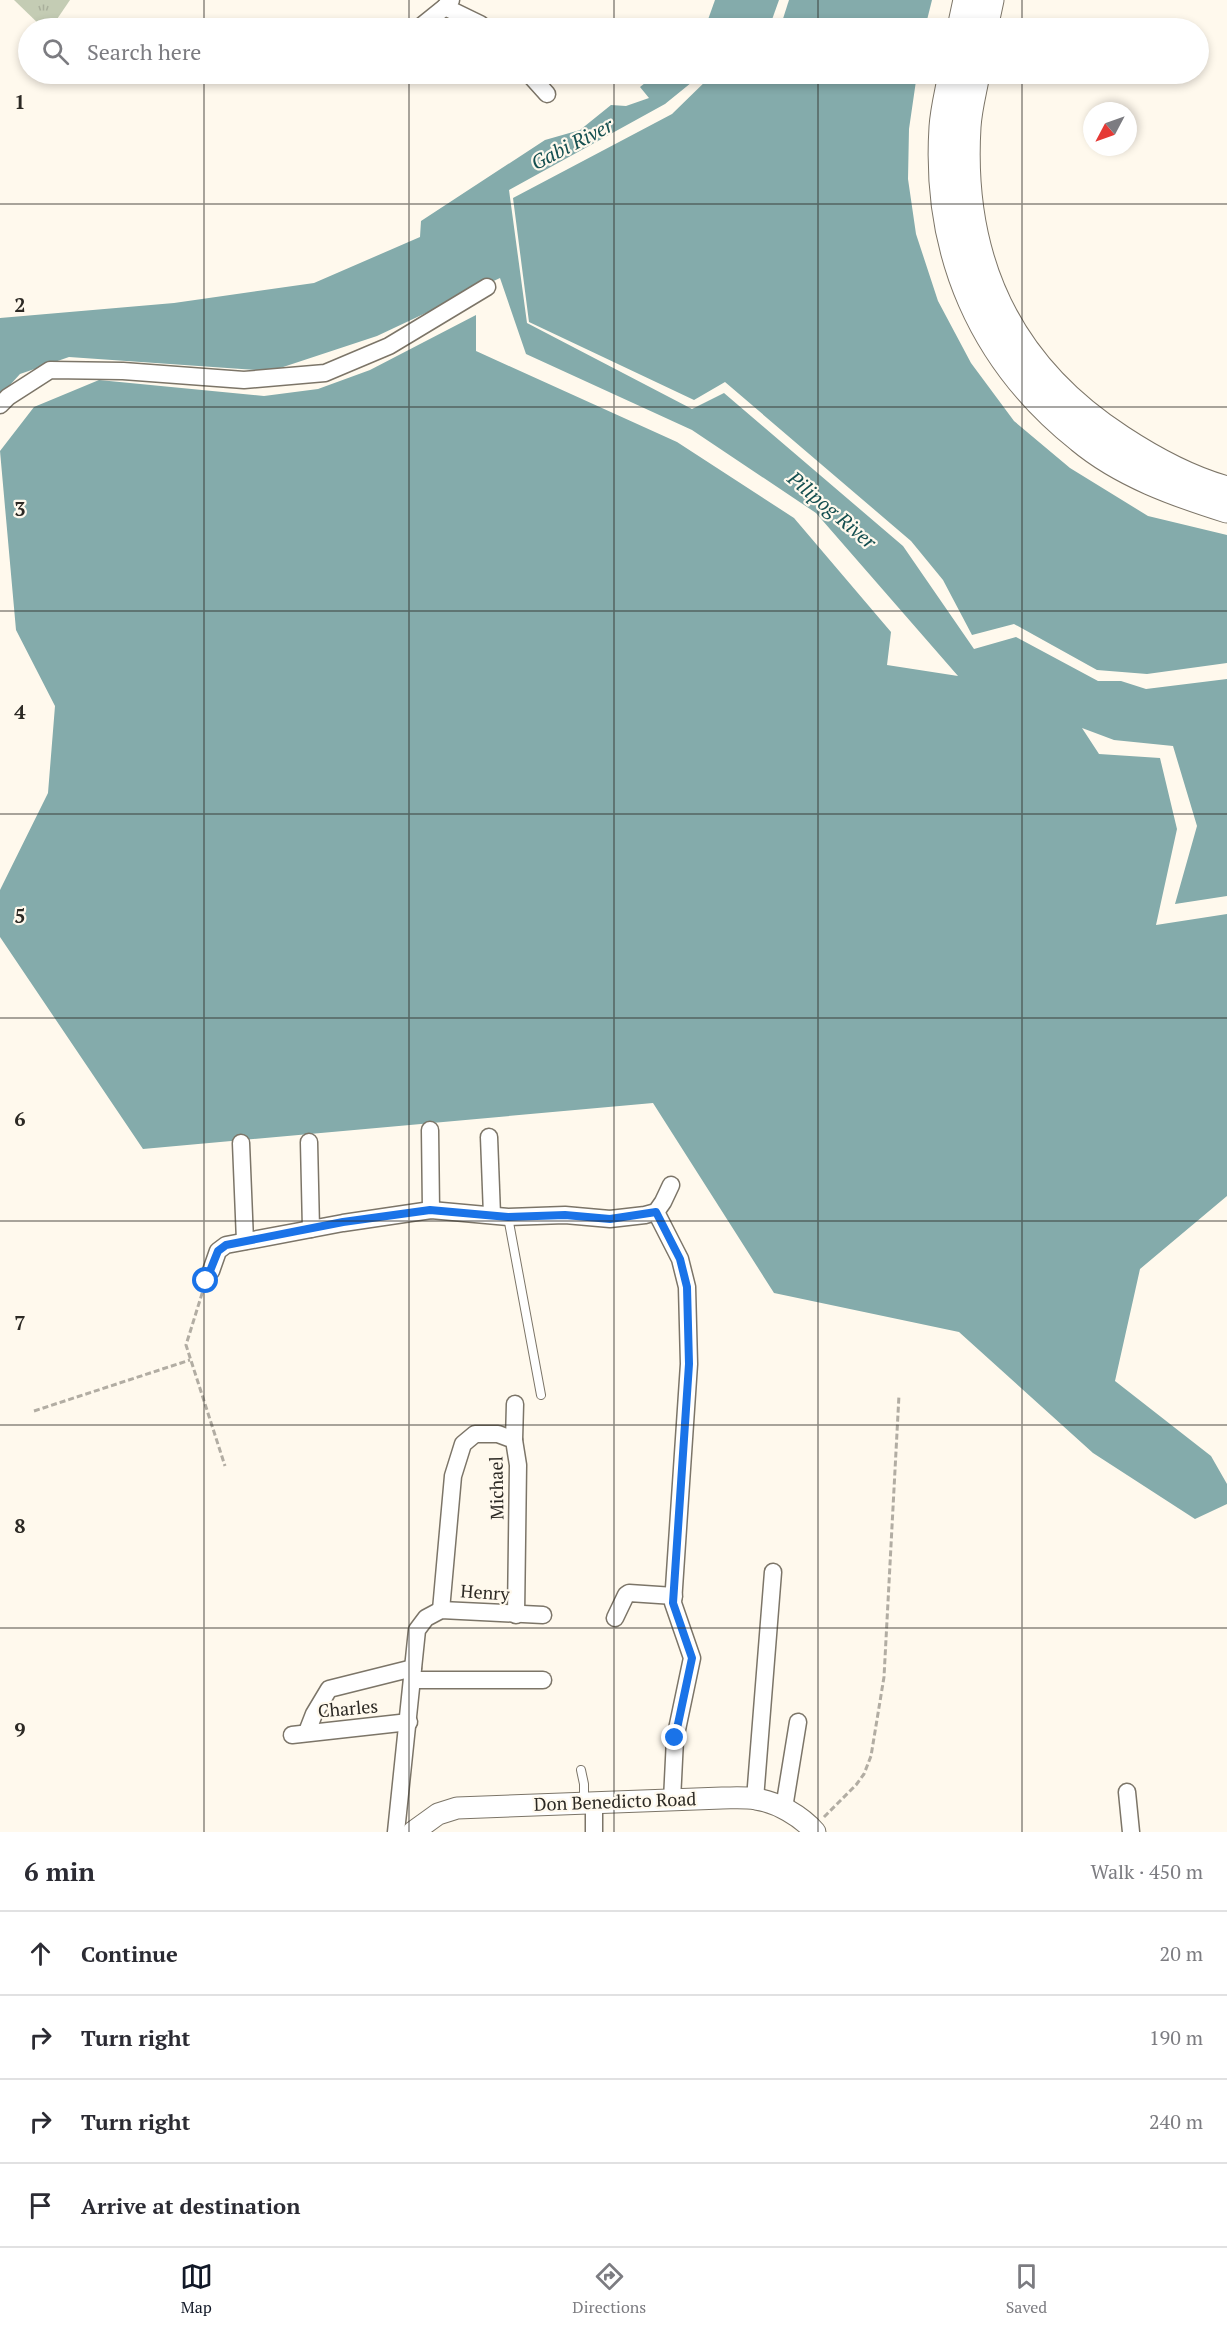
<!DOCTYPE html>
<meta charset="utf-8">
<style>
body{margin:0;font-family:"PT Serif",serif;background:#f7f7f7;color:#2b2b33}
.compass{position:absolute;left:1083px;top:102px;width:54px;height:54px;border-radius:50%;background:#fff;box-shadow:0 3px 9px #0003;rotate:229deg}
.stop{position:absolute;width:18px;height:18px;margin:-14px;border:4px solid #1a73e8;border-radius:50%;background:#fff}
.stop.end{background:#1a73e8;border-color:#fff;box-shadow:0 2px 6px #0008}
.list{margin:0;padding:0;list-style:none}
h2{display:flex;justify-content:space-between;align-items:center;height:78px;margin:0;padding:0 24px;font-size:26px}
h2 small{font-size:20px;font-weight:400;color:#7c7c81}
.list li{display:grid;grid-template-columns:39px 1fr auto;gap:18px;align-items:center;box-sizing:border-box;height:84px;padding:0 24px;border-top:2px solid #e1e1e2}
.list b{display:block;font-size:22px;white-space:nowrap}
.list em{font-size:20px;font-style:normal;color:#7c7c81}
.icon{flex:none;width:33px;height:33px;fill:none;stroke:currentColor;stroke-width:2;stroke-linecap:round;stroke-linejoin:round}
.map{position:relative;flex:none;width:1227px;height:1832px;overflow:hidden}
.search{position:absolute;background:#fff;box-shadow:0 3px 9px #0003;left:18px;right:18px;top:18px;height:66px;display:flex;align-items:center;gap:15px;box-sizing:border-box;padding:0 21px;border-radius:33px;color:#7c7c81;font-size:22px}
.sheet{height:414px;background:#fff}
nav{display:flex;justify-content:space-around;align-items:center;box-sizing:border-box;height:84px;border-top:2px solid #e1e1e2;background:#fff;font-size:16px;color:#7c7c81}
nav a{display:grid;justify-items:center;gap:3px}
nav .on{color:#111827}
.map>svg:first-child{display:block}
.grass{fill:url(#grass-tufts)}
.water{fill:#84abab}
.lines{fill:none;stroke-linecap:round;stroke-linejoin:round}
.service-casing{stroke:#7c7568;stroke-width:10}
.minor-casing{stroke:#7c7568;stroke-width:19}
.tertiary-casing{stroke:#7c7568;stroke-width:23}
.primary-casing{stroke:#7c7568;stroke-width:29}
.path{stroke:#b2ada3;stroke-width:3;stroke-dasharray:6 3;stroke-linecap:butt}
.service{stroke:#fff;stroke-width:8}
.minor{stroke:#fff;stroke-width:16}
.tertiary{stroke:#fff;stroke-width:21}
.primary{stroke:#fff;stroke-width:27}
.route{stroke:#1a73e8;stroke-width:8}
.grid{fill:none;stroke:#2c2924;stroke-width:1.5;stroke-opacity:0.55}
.labels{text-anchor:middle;stroke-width:4.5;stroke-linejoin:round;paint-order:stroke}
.street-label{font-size:18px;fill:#2c2924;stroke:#fff9ed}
.water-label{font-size:20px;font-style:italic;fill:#144f50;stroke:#fff9ed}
.grid-label{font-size:20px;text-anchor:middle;font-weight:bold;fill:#2c2924;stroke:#fff9ed;stroke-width:4.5;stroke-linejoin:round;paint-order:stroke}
</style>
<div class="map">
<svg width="1227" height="1832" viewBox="0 0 1227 1832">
<defs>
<pattern id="grass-tufts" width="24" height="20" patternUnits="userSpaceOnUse" patternTransform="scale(1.5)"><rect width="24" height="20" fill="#c4ccb4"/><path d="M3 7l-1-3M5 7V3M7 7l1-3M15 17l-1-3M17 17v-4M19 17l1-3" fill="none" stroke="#a9af9b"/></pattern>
</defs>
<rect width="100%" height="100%" fill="#fff9ed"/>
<path class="grass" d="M14 0H70L51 28H43Z"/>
<g class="water">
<path d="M715 0H779L769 28H705Z"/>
<path d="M789 0H932L925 28H780Z"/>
<path d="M656 74H702L665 104 509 190 527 323 692 409 724 393 903 546 974 649 1016 637 1098 681H1121L1146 689 1227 679V896L1175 904 1197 826 1173 746 1114 740 1082 728 1099 754 1160 758 1177 829 1156 925 1227 914V1196L1140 1269 1115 1381 1211 1456 1227 1484V1504L1195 1519 1093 1453 959 1332 774 1293 653 1103 143 1149 0 937V890L48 793 55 706 16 630 0 451 34 407 99 380 264 396 318 389 370 370 476 315V351L677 442 794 518 891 632 887 665 958 676 816 513 692 430 526 354 500 278 377 336 271 371 69 357 20 374 0 396V318L174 303 314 283 420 237 421 221 545 140 580 130 611 105 626 106 649 98 640 87Z"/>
<path d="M713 74H917L909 129 908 179 916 234 938 301 971 363 1014 421 1070 468 1148 516 1227 535V663L1147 674 1097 670 1014 624 972 635 943 580 911 541 725 382 694 400 529 322 513 198 672 114Z"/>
</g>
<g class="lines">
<defs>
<g id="service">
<path d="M508 1217 541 1395"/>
<path d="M581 1770 584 1784V1802"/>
</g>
<g id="minor">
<path d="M445 7 480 24 485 28"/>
<path d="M419 28 445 7 451 0"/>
<path d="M529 74 547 94"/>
<path d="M0 405 8 397 50 370 123 371 244 380 325 373 389 346 487 287"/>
<path d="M430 1130 431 1210"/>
<path d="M489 1137 492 1215"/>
<path d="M309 1142 311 1229"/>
<path d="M241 1143 245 1241"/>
<path d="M656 1212 680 1259 687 1287 689 1364 673 1603 692 1658 675 1739 672 1800"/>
<path d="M211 1271 218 1251 226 1245 343 1223 431 1210 508 1217 565 1215 610 1219 645 1215 656 1212 663 1202 671 1185"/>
<path d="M514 1440 515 1404"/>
<path d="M441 1610 453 1476 463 1444 475 1434H498L514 1440 518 1465 516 1615"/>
<path d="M615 1618 626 1595 629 1593 674 1596"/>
<path d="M412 1680H543"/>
<path d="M307 1732 314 1714 329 1689 413 1668"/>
<path d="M292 1735 409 1722"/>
<path d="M1127 1792 1131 1832"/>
<path d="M755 1799 773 1572"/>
<path d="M594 1802V1832"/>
<path d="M784 1808 798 1722"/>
<path d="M396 1832 417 1630 426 1618 441 1610 543 1615"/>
</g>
<path id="tertiary" d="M413 1832 438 1814 457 1808 722 1798C733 1798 745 1797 756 1799 777 1802 801 1816 815 1832"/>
<g id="primary">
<path d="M961 28 967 0"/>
<path d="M984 28 990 0"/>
<path d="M952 74C949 91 944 110 943 127 935 253 982 361 1080 439 1122 474 1176 493 1227 509"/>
<path d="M976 74C973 91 968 109 967 127 959 261 1008 366 1121 439 1153 460 1190 480 1227 490"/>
</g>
</defs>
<use href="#service" class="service-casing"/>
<use href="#minor" class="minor-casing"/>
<use href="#tertiary" class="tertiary-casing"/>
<use href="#primary" class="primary-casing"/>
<g class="path">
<path d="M205 1284 186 1345 225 1466"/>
<path d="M34 1411 190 1360"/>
<path d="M824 1817 856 1785 864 1774 871 1756 884 1677 899 1395"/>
</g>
<use href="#service" class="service"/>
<use href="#minor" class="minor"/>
<use href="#tertiary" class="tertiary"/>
<use href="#primary" class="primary"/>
</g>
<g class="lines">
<path class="route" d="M206 1281 218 1251 226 1245 343 1222 430 1210 508 1217 565 1215 610 1219 656 1212 680 1259 687 1287 689 1364 673 1603 692 1658 675 1738"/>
</g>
<path class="grid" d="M204 0V28M409 0V28M614 0V28M818 0V28M1022 0V28M204 74V1832M409 74V1832M614 74V1832M818 74V1832M1022 74V1832M0 204H1227M0 407H1227M0 611H1227M0 814H1227M0 1018H1227M0 1221H1227M0 1425H1227M0 1628H1227"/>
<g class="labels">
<g class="street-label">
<text transform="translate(497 1488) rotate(-91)" y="6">Michael</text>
<text transform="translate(485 1593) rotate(4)" y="6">Henry</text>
<text transform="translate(348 1709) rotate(-5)" y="6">Charles</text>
<text transform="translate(615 1802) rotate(-2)" y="6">Don Benedicto Road</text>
</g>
<g class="water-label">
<text transform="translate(572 144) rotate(-27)" y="7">Gabi River</text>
<text transform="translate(832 510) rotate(40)" y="7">Pilipog River</text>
</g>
</g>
<g class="grid-label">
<text x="20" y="109">1</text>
<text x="20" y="312">2</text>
<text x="20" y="516">3</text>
<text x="20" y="719">4</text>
<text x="20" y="923">5</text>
<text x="20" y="1126">6</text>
<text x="20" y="1330">7</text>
<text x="20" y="1533">8</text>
<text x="20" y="1737">9</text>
</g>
</svg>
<svg class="compass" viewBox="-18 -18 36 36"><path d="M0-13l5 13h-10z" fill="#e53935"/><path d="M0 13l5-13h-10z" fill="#7c7c81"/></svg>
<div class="stop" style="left:206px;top:1281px"></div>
<div class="stop end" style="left:675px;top:1738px"></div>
<div class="search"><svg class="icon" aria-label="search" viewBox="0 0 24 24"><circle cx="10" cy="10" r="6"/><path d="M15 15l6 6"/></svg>Search here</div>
</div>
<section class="sheet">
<h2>6 min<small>Walk · 450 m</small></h2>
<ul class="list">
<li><svg class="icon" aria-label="ahead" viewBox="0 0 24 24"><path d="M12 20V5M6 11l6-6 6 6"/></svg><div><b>Continue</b></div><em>20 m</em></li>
<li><svg class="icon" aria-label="right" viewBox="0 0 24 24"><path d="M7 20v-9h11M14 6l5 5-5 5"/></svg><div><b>Turn right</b></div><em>190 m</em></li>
<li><svg class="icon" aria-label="right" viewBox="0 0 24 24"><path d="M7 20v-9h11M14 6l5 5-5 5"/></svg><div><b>Turn right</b></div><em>240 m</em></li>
<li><svg class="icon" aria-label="arrive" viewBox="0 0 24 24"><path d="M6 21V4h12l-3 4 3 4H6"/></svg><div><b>Arrive at destination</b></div></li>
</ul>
</section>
<nav>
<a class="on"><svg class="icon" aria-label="map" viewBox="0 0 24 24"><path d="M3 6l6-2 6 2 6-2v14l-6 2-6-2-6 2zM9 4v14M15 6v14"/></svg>Map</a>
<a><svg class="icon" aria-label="directions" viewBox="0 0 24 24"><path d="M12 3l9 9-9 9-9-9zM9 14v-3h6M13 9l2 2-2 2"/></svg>Directions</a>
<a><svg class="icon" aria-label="saved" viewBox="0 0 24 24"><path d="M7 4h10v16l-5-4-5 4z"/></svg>Saved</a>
</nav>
